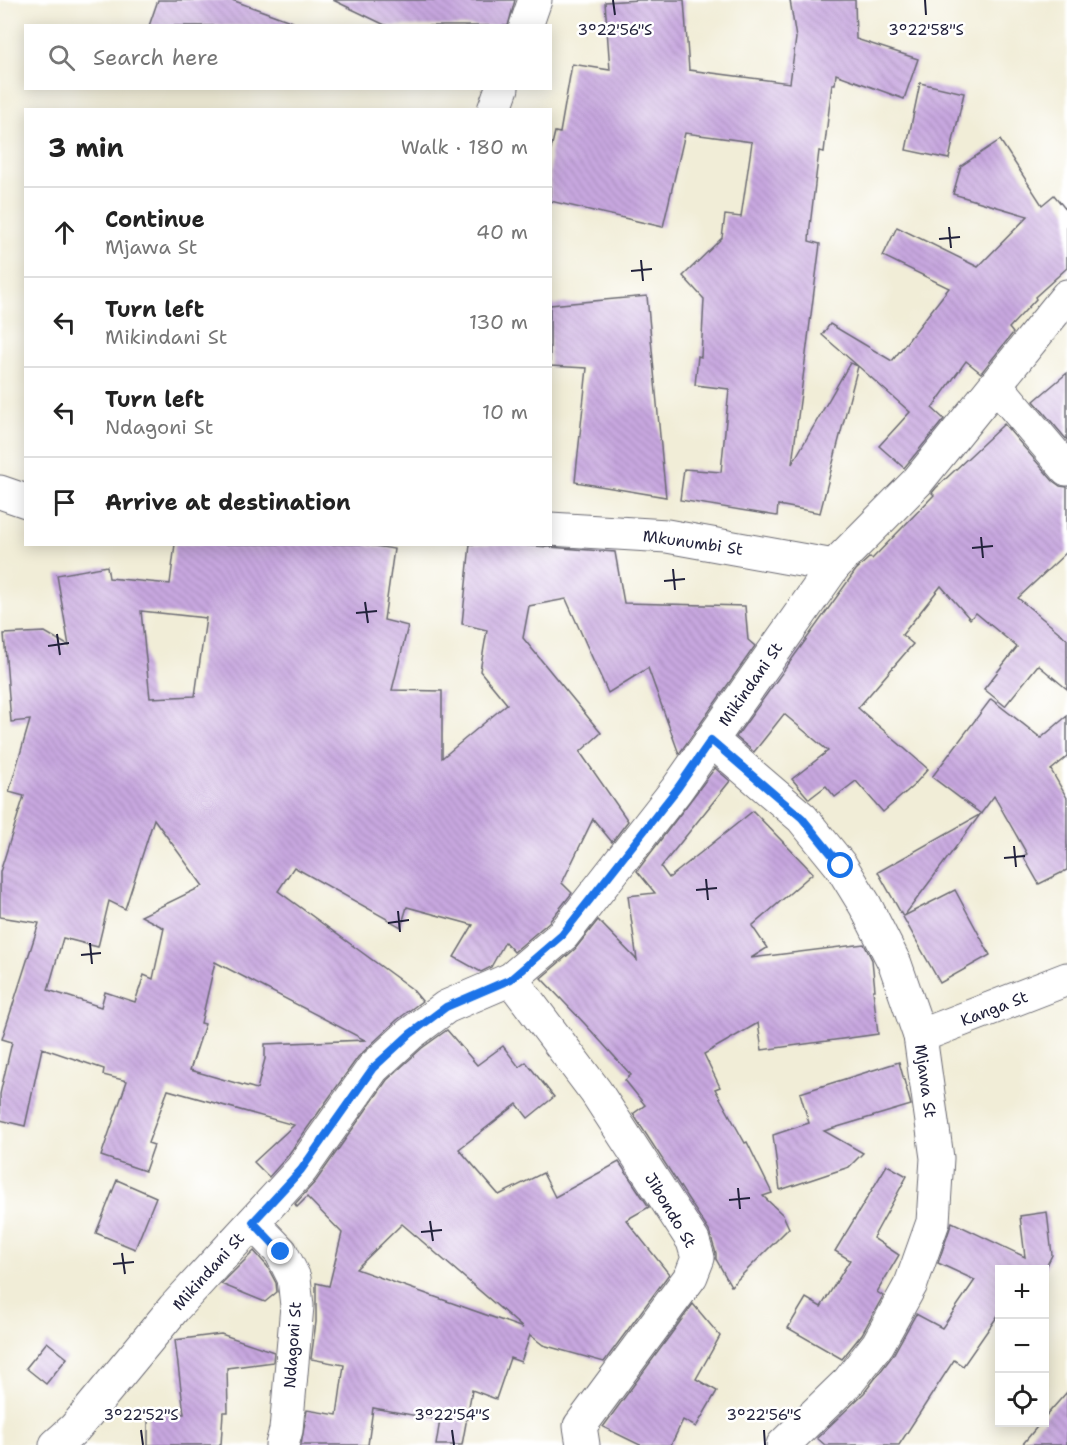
<!DOCTYPE html>
<meta charset="utf-8">
<style>
body{margin:0;font-family:"Shantell Sans",sans-serif;background:#f2f2f2;color:#222}
.controls{position:absolute;right:18px;bottom:18px;display:grid;overflow:hidden;border-radius:0px;box-shadow:0 3px 15px #0003}
.controls button{width:54px;height:54px;display:grid;place-items:center;padding:0;border:0;border-bottom:2px solid #e0e0e0;background:#fff;color:#222;font:30px sans-serif}
.stop{position:absolute;width:18px;height:18px;margin:-14px;border:4px solid #1a73e8;border-radius:50%;background:#fff}
.stop.end{background:#1a73e8;border-color:#fff;box-shadow:0 2px 6px #0008}
.list{margin:0;padding:0;list-style:none}
h2{display:flex;justify-content:space-between;align-items:center;height:78px;margin:0;padding:0 24px;font-size:26px}
h2 small{font-size:20px;font-weight:400;color:#767676}
.list li{display:grid;grid-template-columns:39px 1fr auto;gap:18px;align-items:center;box-sizing:border-box;height:90px;padding:0 24px;border-top:2px solid #e0e0e0}
.list b{display:block;font-size:22px;white-space:nowrap}
.list p{margin:0;font-size:20px;white-space:nowrap;color:#767676}
.list em{font-size:20px;font-style:normal;color:#767676}
.icon{flex:none;width:33px;height:33px;fill:none;stroke:currentColor;stroke-width:2;stroke-linecap:round;stroke-linejoin:round}
.map{position:relative;flex:none;width:1067px;height:1445px;overflow:hidden}
.search{position:absolute;background:#fff;box-shadow:0 3px 15px #0003;left:24px;top:24px;width:528px;height:66px;display:flex;align-items:center;gap:15px;box-sizing:border-box;padding:0 21px;border-radius:0px;color:#767676;font-size:22px}
.panel{position:absolute;background:#fff;box-shadow:0 3px 15px #0003;left:24px;top:108px;width:528px;height:438px;border-radius:0px}
.map>svg:first-child{display:block}
.building{fill:url(#building-back-hatch);fill-rule:evenodd}
.lines{fill:none;stroke-linecap:round;stroke-linejoin:round}
.minor-casing{stroke:#6a6972;stroke-width:35}
.minor{stroke:#fff;stroke-width:33}
.route{stroke:#1a73e8;stroke-width:8}
.ticks{fill:none;stroke:#22223b;stroke-width:2}
.labels{text-anchor:middle;stroke-width:5;stroke-linejoin:round;paint-order:stroke}
.street-label{font-size:16px;fill:#22223b;stroke:#fff}
.ticks-label{font-size:15px;text-anchor:middle;fill:#22223b;stroke:#fff;stroke-width:5;stroke-linejoin:round;paint-order:stroke}
</style>
<div class="map">
<svg width="1067" height="1445" viewBox="0 0 1067 1445">
<defs>
<pattern id="building-back-hatch" width="6" height="6" patternUnits="userSpaceOnUse" patternTransform="scale(1.5)"><rect width="6" height="6" fill="#c7a7df"/><path d="M-1 5l2 2M0 0l6 6M5-1l2 2" fill="none" stroke="#ab8fc0"/></pattern>
</defs>
<rect width="100%" height="100%" fill="#fff"/>
<filter id="ink" filterUnits="userSpaceOnUse"><feTurbulence type="fractalNoise" baseFrequency=".0167" numOctaves="2"/><feDisplacementMap in="SourceGraphic" scale="12" xChannelSelector="R" yChannelSelector="G"/><feConvolveMatrix kernelMatrix="1 2 1 2 8 2 1 2 1" color-interpolation-filters="sRGB"/></filter>
<filter id="wash" filterUnits="userSpaceOnUse"><feTurbulence type="fractalNoise" baseFrequency=".008" numOctaves="4" result="noise"/><feDisplacementMap in="SourceGraphic" scale="24" xChannelSelector="R" yChannelSelector="G"/><feGaussianBlur stdDeviation="1.35" result="paint"/><feColorMatrix in="noise" values="0 0 0 0 0 0 0 0 0 0 0 0 0 0 0 0 0 1.4 0 .05"/><feComposite in="paint" operator="in"/></filter>
<g filter="url(#wash)">
<rect width="100%" height="100%" fill="#f1edd7"/>
<g id="blocks">
<g class="building">
<path d="M158 0H232L293 22 292 26H149Z"/>
<path d="M333 0H515L508 26H387Z"/>
<path d="M639 0H684L689 70 790 83 796 38 790 0H855L856 39 918 59 904 99 836 74 835 84H832L824 152 819 151 810 226 809 241 820 244 792 464 850 363 858 366 822 335 830 324 892 361 949 288 883 256 897 227 978 267 1028 216 953 194 961 166 1000 140 1042 205 1054 195 1067 211V268L1035 297 1036 299 1009 328 1013 333 981 373 966 361 932 408 944 419 904 468 879 446 910 412 858 366 820 513 778 505 777 516 680 500 684 469 721 472 729 389 695 385 698 356 701 357 704 299 683 276 722 238 725 215 741 217 752 142 685 133 663 227 550 201V153L555 132 560 133 572 64 610 70 605 2Z"/>
<path d="M920 83 964 93 949 159 906 150Z"/>
<path d="M647 296 663 468 666 497 575 482 587 368 550 366V305Z"/>
<path d="M1067 373V440L1034 401Z"/>
<path d="M1004 424 1053 481 1060 486 1067 487V552L1018 598 1067 639V689L1038 665 1005 706 984 689 1017 647 976 613 970 619 941 586 902 635 913 644 858 708 928 769 913 786 883 812 856 781 835 797 826 786 809 799 792 779 828 751 784 714 754 752 736 737 856 570 870 557 872 559 934 495 932 493 936 488Z"/>
<path d="M175 544H363L394 549 384 620 408 626 392 690 442 691V758L507 704 480 671 487 630 462 624 470 544H508L615 552 624 603 745 606 748 640 755 646 679 754 648 668 608 693 566 599 529 606 523 638 601 733 580 752 628 821 612 842 593 819 562 883 572 893 549 922 514 952 505 942 491 967 481 972 454 957 473 925 407 907 401 927 294 867 278 891 412 989 422 1001 397 1020 358 1057 286 1158 269 1177 254 1162 294 1125 168 1090 148 1143 154 1145 145 1171 101 1156 127 1081 103 1075 104 1069 42 1048 25 1126 0 1120V1094L12 1042 2 1039 39 923 0 917V872L24 796 9 792 30 720 11 722 4 634 45 632 69 646 57 575 107 566 109 578 170 584ZM141 611 206 618 195 696 150 698ZM154 819 203 886 141 916 164 928 153 979 144 975 135 1002 105 992 101 1007 48 990 63 938 98 947 109 901 125 909ZM215 962 365 1040 265 1044V1059L257 1089 190 1070 205 1024 201 1023Z"/>
<path d="M991 699 1041 738 1067 716V757L1051 770 1067 798V870L1039 884 1023 856 1027 854 994 796 904 916 955 890 990 955 940 983 878 872 981 814 932 777Z"/>
<path d="M715 768 730 781 661 867 669 878 753 811 813 873 752 926 767 948 751 958 864 944 872 960 875 990H873L878 1034 762 1050 758 1023 704 1054 720 1087 715 1089 745 1143 747 1142 772 1193 763 1196 783 1215 789 1228 731 1286 716 1259V1253L709 1231 633 1114 645 1105 625 1080 631 1075 585 1024 541 978 575 949 598 920 637 960 628 896 655 893 637 871Z"/>
<path d="M447 1030 477 1065 503 1046 519 1067 526 1062 554 1097 528 1118 517 1104 459 1149 499 1195 543 1173 555 1197 619 1162 649 1207 626 1220 669 1274 604 1362 543 1345 530 1335 521 1362 510 1358 496 1399 472 1390 462 1445H436L440 1420 373 1408 368 1445H301L307 1410 337 1415 344 1365 311 1359 316 1322V1283L329 1286 342 1233 307 1197 297 1207 295 1204 316 1181 387 1080 422 1048ZM402 1224 523 1328 356 1269Z"/>
<path d="M899 1062 911 1105 824 1131 863 1153 849 1167 780 1190 773 1135 809 1123 800 1093Z"/>
<path d="M887 1165 907 1176 873 1238 899 1255 877 1292 883 1296 862 1334 842 1359 788 1328 806 1298 821 1307 850 1260 835 1251Z"/>
<path d="M117 1180 156 1197 135 1249 96 1233Z"/>
<path d="M1047 1212 1052 1255 1044 1271 999 1269V1314L963 1366 954 1360 899 1445H825L817 1438 864 1393 893 1355 916 1314 942 1328 975 1280 938 1263 952 1222 1025 1257 1020 1216Z"/>
<path d="M254 1251 267 1266 276 1283 277 1292 265 1302 221 1284Z"/>
<path d="M693 1304 720 1336 696 1379 717 1391 696 1427 683 1420 671 1445H640L603 1427Z"/>
<path d="M221 1334 274 1352 273 1362 227 1368 228 1412H223L221 1445H148V1414H184L175 1340Z"/>
<path d="M47 1342 67 1358 46 1384 26 1368Z"/>
<path d="M1067 1392V1445H1022L1041 1422H1044V1418Z"/>
</g>
</g>
</g>
<g filter="url(#ink)">
<use href="#blocks" fill-opacity="0" stroke="#6a6972" stroke-width="1.5"/>
<g class="lines">
<defs>
<g id="minor">
<path d="M526 26 535 0"/>
<path d="M494 110 502 88"/>
<path d="M996 385 1067 469"/>
<path d="M0 492 26 501"/>
<path d="M550 529 667 536 834 566"/>
<path d="M711 740 802 818 841 866 865 905 895 964 920 1036 937 1158 933 1222 911 1284 878 1344 849 1381 783 1445"/>
<path d="M511 979 596 1092 693 1241 698 1258 691 1276 580 1426 583 1445"/>
<path d="M920 1036 1067 979"/>
<path d="M253 1223 281 1252 294 1278 297 1306 286 1430 282 1445"/>
<path d="M56 1445 75 1428 174 1308 301 1170 373 1068 410 1034 446 1007 511 979 563 935 677 789 834 566 917 482 1067 296"/>
</g>
</defs>
<use href="#minor" class="minor-casing"/>
<use href="#minor" class="minor"/>
</g>
</g>
<g class="lines" filter="url(#ink)">
<path class="route" d="M281 1252 253 1222 301 1170 373 1068 410 1034 446 1007 511 979 562 935 677 789 711 740 802 818 841 866"/>
</g>
<path class="ticks" d="M613 0 615 15M925 0 926 15M949 227 951 248M939 239 960 237M641 260 643 281M631 271 652 269M981 537 983 558M972 548 993 546M673 569 675 590M664 581 685 579M365 602 368 623M356 613 377 611M57 634 60 655M48 646 69 643M1014 846 1016 867M1004 858 1025 856M706 879 708 900M696 890 717 888M398 911 400 932M388 923 409 920M90 943 92 964M81 955 101 953M738 1188 740 1209M729 1200 750 1198M430 1221 433 1241M421 1232 442 1230M122 1253 125 1274M113 1264 134 1262M141 1430 143 1445M452 1430 454 1445M764 1430 765 1445"/>
<g class="labels">
<g class="street-label">
<text transform="translate(693 542) rotate(8)" y="6">Mkunumbi St</text>
<text transform="translate(750 684) rotate(-55)" y="6">Mikindani St</text>
<text transform="translate(994 1008) rotate(-21)" y="6">Kanga St</text>
<text transform="translate(926 1081) rotate(82)" y="6">Mjawa St</text>
<text transform="translate(671 1210) rotate(59)" y="6">Jibondo St</text>
<text transform="translate(208 1271) rotate(-48)" y="6">Mikindani St</text>
<text transform="translate(292 1345) rotate(-86)" y="6">Ndagoni St</text>
</g>
</g>
<g class="ticks-label">
<text x="615" y="35">3°22'56"S</text>
<text x="926" y="35">3°22'58"S</text>
<text x="141" y="1420">3°22'52"S</text>
<text x="452" y="1420">3°22'54"S</text>
<text x="764" y="1420">3°22'56"S</text>
</g>
</svg>
<div class="controls">
<button>+</button>
<button>−</button>
<button><svg class="icon" aria-label="locate" viewBox="0 0 24 24"><circle cx="12" cy="12" r="6"/><path d="M12 2v4M12 18v4M2 12h4M18 12h4"/></svg></button>
</div>
<div class="stop" style="left:841px;top:866px"></div>
<div class="stop end" style="left:281px;top:1252px"></div>
<div class="search"><svg class="icon" aria-label="search" viewBox="0 0 24 24"><circle cx="10" cy="10" r="6"/><path d="M15 15l6 6"/></svg>Search here</div>
<section class="panel">
<h2>3 min<small>Walk · 180 m</small></h2>
<ul class="list">
<li><svg class="icon" aria-label="ahead" viewBox="0 0 24 24"><path d="M12 20V5M6 11l6-6 6 6"/></svg><div><b>Continue</b><p>Mjawa St</p></div><em>40 m</em></li>
<li><svg class="icon" aria-label="left" viewBox="0 0 24 24"><path d="M17 20v-9H6M10 6l-5 5 5 5"/></svg><div><b>Turn left</b><p>Mikindani St</p></div><em>130 m</em></li>
<li><svg class="icon" aria-label="left" viewBox="0 0 24 24"><path d="M17 20v-9H6M10 6l-5 5 5 5"/></svg><div><b>Turn left</b><p>Ndagoni St</p></div><em>10 m</em></li>
<li><svg class="icon" aria-label="arrive" viewBox="0 0 24 24"><path d="M6 21V4h12l-3 4 3 4H6"/></svg><div><b>Arrive at destination</b></div></li>
</ul>
</section>
</div>
